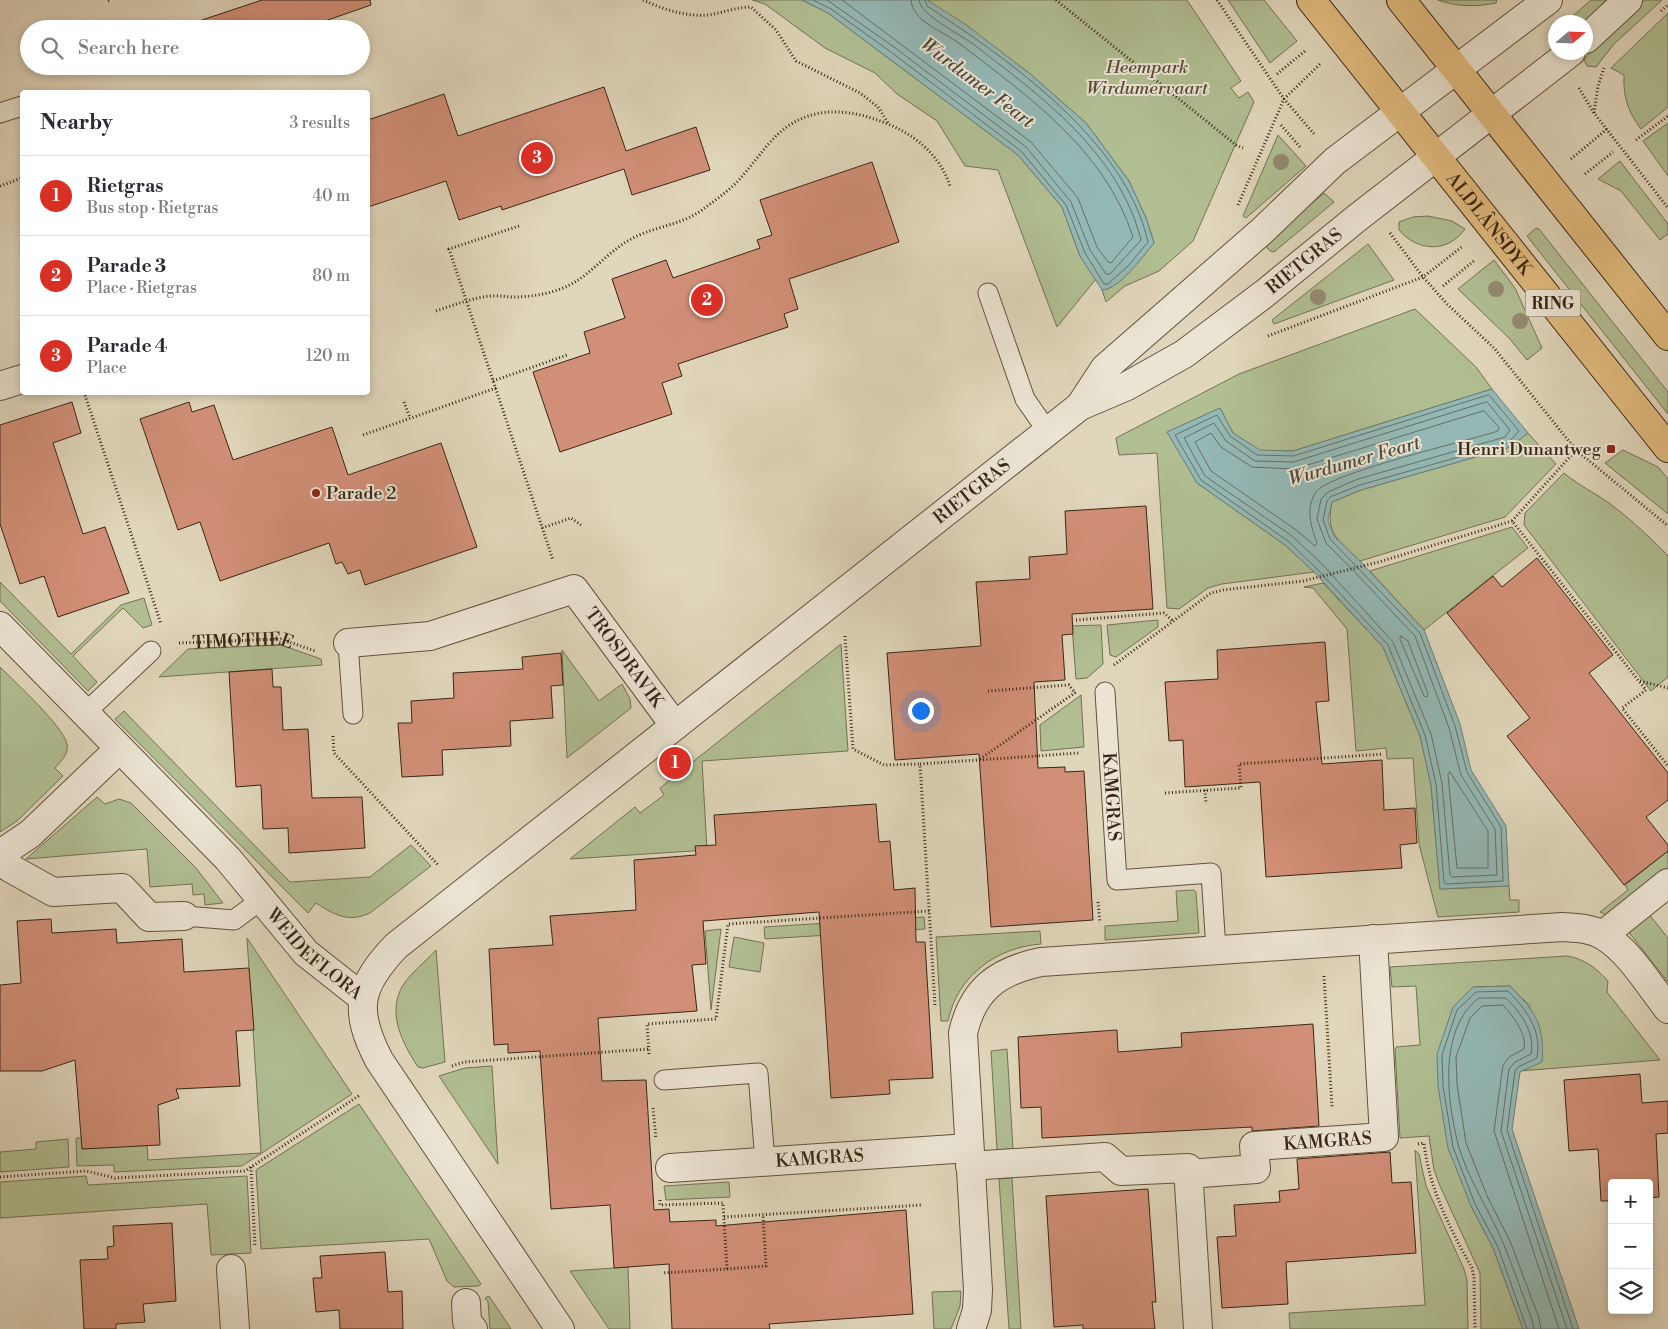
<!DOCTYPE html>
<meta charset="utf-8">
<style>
body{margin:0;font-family:"Libre Bodoni",serif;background:#f7f7f7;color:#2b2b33}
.controls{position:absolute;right:15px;bottom:15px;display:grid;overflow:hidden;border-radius:5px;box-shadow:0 2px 8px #0003}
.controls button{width:45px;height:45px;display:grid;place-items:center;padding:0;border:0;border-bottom:1px solid #e1e1e2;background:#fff;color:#2b2b33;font:25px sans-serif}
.compass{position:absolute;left:1548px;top:15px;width:45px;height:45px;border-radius:50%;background:#fff;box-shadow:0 2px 8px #0003;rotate:71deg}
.you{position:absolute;left:920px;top:710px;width:18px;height:18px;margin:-12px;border:4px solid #fff;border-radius:50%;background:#1a73e8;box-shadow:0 0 0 8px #1a73e833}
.badge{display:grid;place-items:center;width:32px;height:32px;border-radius:50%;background:#d93025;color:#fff;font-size:16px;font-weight:700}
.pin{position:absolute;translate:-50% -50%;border:2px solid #fff;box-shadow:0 1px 5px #0006}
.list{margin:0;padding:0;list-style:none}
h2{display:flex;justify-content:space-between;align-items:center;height:65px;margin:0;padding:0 20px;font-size:21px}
h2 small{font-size:16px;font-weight:400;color:#7c7c81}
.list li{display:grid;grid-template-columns:32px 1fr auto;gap:15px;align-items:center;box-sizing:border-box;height:80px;padding:0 20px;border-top:1px solid #e1e1e2}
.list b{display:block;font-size:19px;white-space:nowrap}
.list p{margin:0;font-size:16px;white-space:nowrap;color:#7c7c81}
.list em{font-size:16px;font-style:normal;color:#7c7c81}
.icon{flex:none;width:28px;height:28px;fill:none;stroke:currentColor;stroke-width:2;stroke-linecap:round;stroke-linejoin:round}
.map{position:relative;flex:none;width:1668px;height:1329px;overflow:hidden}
.search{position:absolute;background:#fff;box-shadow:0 2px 8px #0003;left:20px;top:20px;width:350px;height:55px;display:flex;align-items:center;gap:12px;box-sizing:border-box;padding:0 18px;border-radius:28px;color:#7c7c81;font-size:19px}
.panel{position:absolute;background:#fff;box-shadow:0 2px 8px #0003;left:20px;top:90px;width:350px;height:305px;border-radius:5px}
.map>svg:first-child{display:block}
.green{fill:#b0be92;stroke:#747254}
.water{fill:#94b8b5;stroke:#6f7e75}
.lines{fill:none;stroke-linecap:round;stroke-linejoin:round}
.shore{stroke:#666f65;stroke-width:1}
.building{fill:#d18f77;stroke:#382615}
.service-casing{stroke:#62523e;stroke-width:21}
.minor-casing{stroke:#62523e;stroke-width:30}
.tertiary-casing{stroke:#62523e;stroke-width:30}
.primary-casing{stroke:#382615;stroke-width:30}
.path{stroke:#382615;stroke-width:3;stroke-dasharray:1 2.5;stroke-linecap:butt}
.service{stroke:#ebe4d3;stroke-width:19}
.minor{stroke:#ebe4d3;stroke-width:28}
.tertiary{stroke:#ebe4d3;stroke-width:28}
.primary{stroke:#e0bb7e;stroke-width:28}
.tree{fill:#948a71}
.poi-dot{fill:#8f2418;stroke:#ebe4d3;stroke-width:2}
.labels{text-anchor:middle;stroke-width:4;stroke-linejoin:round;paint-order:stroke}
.shield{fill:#ebe4d3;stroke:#6e5f4e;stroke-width:1}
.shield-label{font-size:16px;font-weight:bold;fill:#382615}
.park-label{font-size:18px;font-style:italic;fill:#564c34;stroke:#ebe4d3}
.street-label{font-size:18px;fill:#382615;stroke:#ebe4d3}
.poi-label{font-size:18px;fill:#382615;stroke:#ebe4d3;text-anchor:end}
.water-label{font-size:19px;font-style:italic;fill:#4f4a3d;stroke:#ebe4d3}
</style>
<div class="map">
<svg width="1668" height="1329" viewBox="0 0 1668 1329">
<rect width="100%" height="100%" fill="#e0d6bb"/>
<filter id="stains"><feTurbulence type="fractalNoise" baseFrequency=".004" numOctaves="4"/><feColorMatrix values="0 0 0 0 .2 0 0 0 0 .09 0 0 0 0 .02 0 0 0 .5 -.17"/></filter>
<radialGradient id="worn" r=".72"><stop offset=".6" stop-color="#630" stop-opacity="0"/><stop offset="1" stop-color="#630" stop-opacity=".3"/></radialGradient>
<g class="green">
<path d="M752 0H802L828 13 1018 155 1062 207 1080 256 1096 279 1057 327 998 170 965 166 937 121 897 94 875 73 825 48 765 4Z"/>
<path d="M927 0H1187L1241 81 1231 88 1239 98 1248 92 1254 102 1193 241 1159 271 1125 286 1106 302 1102 290C1120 288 1142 257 1154 243L1146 218 1129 181 1086 123 1029 73Z"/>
<path d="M1228 0H1264L1297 41 1270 63Z"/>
<path d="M1438 0H1497L1496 3C1476 7 1458 7 1438 0Z"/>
<path d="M1591 0H1609L1584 22H1566Z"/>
<path d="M1645 0H1662L1614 44 1596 67 1587 66 1584 60 1586 57 1602 39Z"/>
<path d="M1668 13V107L1641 129C1628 112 1623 97 1624 75L1611 68Z"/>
<path d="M1668 123V176L1643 141Z"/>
<path d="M1278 135 1306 166 1246 218 1243 216Z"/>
<path d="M1620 161 1668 224V234L1660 240 1621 191 1598 179Z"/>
<path d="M1324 193 1334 202 1274 252 1270 251 1267 248V242Z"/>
<path d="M1428 216 1452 221 1465 229C1448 253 1418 252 1399 230V222L1413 217Z"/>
<path d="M1536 228 1539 229 1668 392V414L1527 236Z"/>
<path d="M1368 244 1394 280 1274 324 1272 320Z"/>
<path d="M1494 260 1515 288 1542 348 1527 360 1510 339 1458 289Z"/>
<path d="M1415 309 1476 367 1492 389 1293 451H1260L1233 433 1220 408 1168 432 1197 483 1285 545 1314 572 1222 584 1208 588 1179 609 1167 608 1157 453 1119 455 1116 438 1239 374Z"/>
<path d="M1528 433 1556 464 1505 517 1360 561C1339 540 1325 535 1332 502L1361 490 1510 447Z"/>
<path d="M1623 450 1658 467 1668 479V514L1605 463Z"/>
<path d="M1564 473C1576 483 1587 489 1600 497 1621 510 1651 538 1668 556V677L1651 691 1524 525 1525 513Z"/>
<path d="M1512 527 1528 548 1424 630 1370 571Z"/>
<path d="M0 582 71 654 121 605 144 598 152 625 143 628 123 608 73 656 97 682 88 691 0 601Z"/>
<path d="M1323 583 1383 647 1420 736 1431 785 1440 889 1509 886 1510 900H1519V912L1438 917 1419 844 1413 758 1387 759 1386 748 1356 751 1347 629 1313 588 1304 587Z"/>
<path d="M1158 620V627L1116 657 1110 655 1107 625Z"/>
<path d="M1101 625 1103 664 1087 678 1076 679 1072 626Z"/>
<path d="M841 644 848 751 702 761 707 850 570 859 635 807 640 813 664 795 660 788Z"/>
<path d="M281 645 321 659 322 665 159 677 188 649Z"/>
<path d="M562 650 599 701 622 684 630 699 631 708 567 758Z"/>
<path d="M0 667C15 682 63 726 67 744 69 754 61 761 55 768L63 776 17 821 0 832Z"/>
<path d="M1081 695 1084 747 1041 751 1040 725Z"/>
<path d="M124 711 290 882 370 877 411 845 431 866 370 913C348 923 335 915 316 903L308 913 115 719Z"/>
<path d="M97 797 105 804 119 799 131 803 196 868 223 903 205 905 204 894 193 895 192 884 150 887 147 849 26 859Z"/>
<path d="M1668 851V868L1609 916 1600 912 1628 890 1625 885Z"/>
<path d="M1194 890 1196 892 1199 933 1105 940V926L1178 921 1176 891Z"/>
<path d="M1648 913 1668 938V982L1627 930Z"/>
<path d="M924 917 925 929 765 939 764 927Z"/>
<path d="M721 929 711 1010 705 931Z"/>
<path d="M1040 931 1041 944C997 947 957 976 948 1021H941L936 937Z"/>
<path d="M734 937 764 943 760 972 729 967Z"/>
<path d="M247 938 352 1094 242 1166 114 1172V1165L77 1166 76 1138H82L83 1149 147 1145 148 1160 261 1153Z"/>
<path d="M436 950 445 1062 423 1068 418 1067C399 1038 383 1004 411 975 419 966 428 959 436 950Z"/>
<path d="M1567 956C1585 959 1596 968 1608 981L1607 992 1660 1060 1520 1071 1530 1006 1510 986 1473 987 1471 1206 1493 1248 1523 1329H1481L1480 1273 1440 1186 1434 1170 1429 1136 1400 1138 1395 1050 1396 1047 1420 1045 1416 986 1392 987 1390 967Z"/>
<path d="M1007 1049 1013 1149 997 1150 991 1051Z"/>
<path d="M492 1066 498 1164 439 1076 465 1068Z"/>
<path d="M359 1104 481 1284 478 1286 454 1287 447 1281 429 1239 261 1249 256 1170Z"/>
<path d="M68 1139 69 1167 0 1172V1152L36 1149V1142Z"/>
<path d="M1415 1150 1419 1154 1426 1186 1464 1269 1467 1280 1468 1329H1290L1289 1313 1425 1305Z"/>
<path d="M86 1176 88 1185 247 1176 251 1253 211 1255 207 1204 0 1218V1182Z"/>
<path d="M1012 1178 1021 1329H1009L999 1179Z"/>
<path d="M729 1182 730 1197 666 1200 664 1186Z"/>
<path d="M628 1267 630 1329H609L570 1271Z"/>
<path d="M961 1291 960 1306 951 1329H934L932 1292Z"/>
<path d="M489 1296 511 1329H490L488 1302 485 1298Z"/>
</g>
<g class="water">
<path d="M802 0H927L965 24 1029 73 1086 123 1129 181 1146 218 1154 243C1142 257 1120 289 1102 290L1080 256 1062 207 1018 155 828 13Z"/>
<path d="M1492 389 1528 433 1510 447 1361 490 1332 502 1328 520 1334 536 1360 561 1424 630 1460 724 1471 770 1506 826 1509 886 1440 889 1431 785 1420 736 1383 647 1314 572 1285 545 1197 483 1167 432 1220 408 1233 433 1260 450 1293 451Z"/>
<path d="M1510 986C1535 1011 1545 1025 1542 1062L1520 1072 1512 1129 1579 1329H1523L1493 1248 1471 1206 1448 1148 1438 1086 1437 1054 1453 1007 1473 987Z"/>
</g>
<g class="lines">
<g class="shore">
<path d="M813 0 831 9 891 52 1021 151 1066 205 1085 253 1104 284H1108L1129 265 1148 242C1125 140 1009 60 927 6L925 0"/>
<path d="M827 0 894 47 1026 147 1071 202 1090 250 1106 274H1110L1141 240C1119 153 1041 96 973 44 961 35 919 14 919 0"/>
<path d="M842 0 1031 142 1078 198 1097 247 1108 262 1111 263 1133 237C1105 150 1029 97 960 44 945 32 912 22 911 0"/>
<path d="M1489 395 1519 431 1508 443 1360 485 1330 497 1327 501 1323 520 1330 539 1420 633 1455 726 1467 772 1501 827 1503 881 1446 884 1444 882 1436 784 1425 735 1388 645 1317 569 1288 541 1201 480 1175 435 1217 415 1230 436 1257 455 1293 456Z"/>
<path d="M1487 402 1510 430 1505 437 1358 479 1328 492 1321 499 1317 519 1326 543 1352 569 1415 636 1449 728 1461 775 1495 829 1497 875 1452 877 1450 875 1442 783 1431 734 1393 642 1322 564 1292 536 1205 476 1184 438 1214 423 1226 441 1255 461 1293 462Z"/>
<path d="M1484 411 1499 427 1498 431C1468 441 1329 473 1316 492 1305 508 1311 527 1317 543L1315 546 1296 530 1211 471 1195 442 1211 433 1221 447 1252 467 1294 469Z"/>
<path d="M1401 636 1408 641 1428 694 1427 697 1424 696 1400 639Z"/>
<path d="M1450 772 1488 831V868H1457L1448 775Z"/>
<path d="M1527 1329 1498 1247 1475 1204 1453 1147 1443 1086 1442 1055 1457 1010 1476 992 1508 991C1527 1010 1542 1031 1537 1058L1518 1067 1515 1071 1507 1130 1573 1329"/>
<path d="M1534 1329 1532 1320C1523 1295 1514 1270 1504 1245 1490 1211 1468 1180 1458 1144 1447 1100 1438 1029 1479 998H1506C1521 1013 1535 1032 1531 1054L1515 1062 1509 1069 1501 1131 1567 1329"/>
<path d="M1541 1329 1539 1318 1510 1241 1488 1198 1466 1143 1457 1084 1456 1057 1470 1018 1482 1006 1503 1005C1513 1016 1527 1034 1524 1049L1509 1057 1503 1065 1494 1131 1559 1329"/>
</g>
</g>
<g class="building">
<path d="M262 0H370L371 5 302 29H194L193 23Z"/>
<path d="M604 87 626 151 696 127 710 170 632 195 624 169 502 210 501 206 459 220 446 181 368 207V120L444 94 458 136Z"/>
<path d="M872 162 899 242 789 279 798 309 784 314 788 327 678 364 682 376 662 383 672 414 560 452 533 372 590 353 584 332 625 318 612 279 666 260 673 278 760 248 757 240 772 235 760 200Z"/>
<path d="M72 402 81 433 53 443 83 534 105 527 129 593 58 617 44 576 20 584 0 524V425Z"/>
<path d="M189 402 192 412 214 405 233 460 332 427 348 475 441 443 477 547 365 585 360 570 348 574 342 562 336 564 329 543 220 581 200 522 178 530 140 419Z"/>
<path d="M1146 506 1153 609 1072 614 1073 634 1062 635 1065 680 1034 682 1038 768 1065 767V772L1084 771 1093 920 991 927 979 754 895 760 887 653 981 646 976 582 1030 579 1029 557 1067 554 1065 511Z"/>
<path d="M1537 558 1613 655 1589 673 1668 773V800L1646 817 1668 845V851L1624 885 1507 736 1530 718 1447 613 1493 576 1502 587Z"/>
<path d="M1325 642 1329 701 1316 702 1322 764 1382 760 1384 810 1415 808 1417 843 1400 845 1402 868 1266 877 1260 782 1185 787 1183 740 1169 741 1165 682 1218 679 1217 650Z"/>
<path d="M561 653 563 685 551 686 553 718 510 721 511 746 442 750 443 775 402 777 398 723H412L411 701 454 698 453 673 523 669 522 657Z"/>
<path d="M272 669 273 687H281L283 730 308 729 312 798 362 797 365 848 289 853 288 828 263 829 261 785 236 787 229 672Z"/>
<path d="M876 804 879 842 890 841 894 890 915 888 916 942H925L933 1078 889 1080 890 1094 831 1098 819 912 703 921 706 964 692 965 697 1011 598 1018 602 1081 646 1080 654 1210 669 1209 670 1222 716 1220V1226L906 1210 913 1314 769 1324 770 1329H672L669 1264 614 1268 610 1205 551 1209 540 1051 508 1053V1044L494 1045 489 949 553 945 550 916 636 910 634 860 696 855 695 846 716 845 714 815Z"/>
<path d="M51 919 52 933 116 929 117 943 182 939 184 972 249 968 254 1030 236 1031 240 1086 176 1089 179 1098 158 1105 160 1145 82 1149 75 1060 42 1071H0V985L21 983 17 921Z"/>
<path d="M1313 1024 1319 1126 1252 1131V1127L1042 1138 1041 1107 1021 1108 1018 1037 1117 1030 1118 1052 1182 1047 1181 1033Z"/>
<path d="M1640 1074 1642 1103 1668 1101V1133L1656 1134 1659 1197 1649 1198V1183H1612V1201H1601L1598 1149 1569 1151 1564 1080Z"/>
<path d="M1390 1152 1392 1183 1411 1182 1416 1253 1286 1262 1288 1304 1222 1308 1217 1237 1236 1236 1234 1205 1280 1202 1279 1191 1299 1189 1297 1159Z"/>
<path d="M1148 1189 1156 1302H1152L1155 1329H1083V1325L1054 1327 1046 1196Z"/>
<path d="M172 1223 176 1301 143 1304 145 1322 116 1324V1329H84L80 1260 108 1259 107 1247 114 1246 113 1226Z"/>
<path d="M385 1252 388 1292 402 1291 403 1329H340L339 1310 316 1312 313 1278H322L320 1256Z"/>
</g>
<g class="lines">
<defs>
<g id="service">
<path d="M0 113 22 106"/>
<path d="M988 293 1025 399 1048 432"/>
<path d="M348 643 353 714"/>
<path id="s2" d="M1105 692 1117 880 1211 873 1216 950"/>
<path d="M85 713 151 651"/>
<path d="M184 916 234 920 261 900"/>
<path d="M664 1080 758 1073 765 1162"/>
</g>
<g id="minor">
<path d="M0 386 22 379"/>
<path id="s3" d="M0 626 228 859 306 953 363 998"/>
<path id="s4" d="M348 643 430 636 574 589 675 726"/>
<path d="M2 853 10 868 53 892 122 888 149 917 184 916"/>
<path d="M0 854 30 834 119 749"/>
<path d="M1603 935 1668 883"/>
<path d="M970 1166 1105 1157 1121 1171 1188 1168 1198 1329"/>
<path id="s5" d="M670 1168 969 1148"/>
<path id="s6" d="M1188 1174 1256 1169 1254 1146 1384 1137 1373 939"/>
<path d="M231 1269 235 1329"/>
<path d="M466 1303 467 1322 473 1329"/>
<path d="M971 1329 977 1310 978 1290 963 1033C973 989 998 971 1041 962L1562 927C1576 928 1591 928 1604 936 1630 952 1649 985 1668 1009"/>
</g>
<g id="tertiary">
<path d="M1586 39 1628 0"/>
<path d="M1080 406 1105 368 1262 231 1335 161 1548 0"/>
<path id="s7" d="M560 1329 379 1060C353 1010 358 986 396 946L1080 406 1127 386 1184 354 1264 294 1357 218 1571 52"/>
</g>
<g id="primary">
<path id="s8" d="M1311 0 1668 448"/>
<path d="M1401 0 1668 336"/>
</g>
</defs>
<use href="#service" class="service-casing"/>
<use href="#minor" class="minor-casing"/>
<use href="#tertiary" class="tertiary-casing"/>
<use href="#primary" class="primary-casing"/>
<g class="path">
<path d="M643 0C662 9 686 17 708 15 723 13 736 7 751 7L776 30 796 61 860 93 878 107 888 123"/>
<path d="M1056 0 1236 145 1243 148"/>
<path d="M1217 0 1284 99 1315 135"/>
<path d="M108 1 110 0"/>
<path d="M1661 11 1668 5"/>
<path d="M1277 74 1305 51"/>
<path d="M1579 88 1594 113 1668 208"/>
<path d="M1594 113 1598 86 1604 68"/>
<path d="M1281 125 1300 147"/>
<path d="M1636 140 1668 116"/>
<path d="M1571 159 1607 129"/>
<path d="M1585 174 1613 152"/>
<path d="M0 186 22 178"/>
<path d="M1238 205 1284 99 1320 64"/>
<path d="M519 226 449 249 553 560"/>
<path d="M1390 233 1423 277 1447 304 1494 348 1576 450 1668 526"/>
<path d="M1443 286 1475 260"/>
<path d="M436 311C454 305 472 298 490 296 498 295 505 297 513 297 533 297 557 293 575 282 596 269 612 248 635 237 657 226 681 225 702 210 714 201 726 193 737 182 751 167 762 150 776 136 809 104 849 108 888 124 917 136 940 156 950 186"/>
<path d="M1268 336 1423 277 1463 246"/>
<path d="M493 381 567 355"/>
<path d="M84 392 161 624"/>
<path d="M404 402 410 418"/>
<path d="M363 435 496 388"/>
<path d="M1576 450 1512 521 1646 690 1622 708 1668 766"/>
<path d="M542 528 571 518 581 525"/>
<path d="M1076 620 1164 613 1173 621"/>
<path d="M845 636 853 749 884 765 920 764"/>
<path id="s1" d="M179 643 281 639 315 651"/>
<path d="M1114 665 1211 593 1223 590 1303 581 1379 562 1512 521"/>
<path d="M1640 681 1668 688"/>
<path d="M988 691 1069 685 1075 693"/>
<path d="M333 736 334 753 439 866"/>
<path d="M980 759 1076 692"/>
<path d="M1205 790 1206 804"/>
<path d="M1165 793 1241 788 1239 764 1383 754"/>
<path d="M1098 902 1100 923"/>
<path d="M1324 976 1332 1107"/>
<path d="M935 1005 920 764 1079 753"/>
<path d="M649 1054 647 1024 716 1019 728 924 929 911"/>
<path d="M452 1066 464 1062 649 1049"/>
<path d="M653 1108 656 1139"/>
<path d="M1418 1144 1424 1143C1429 1188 1450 1229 1472 1268L1474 1278 1475 1329"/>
<path d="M251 1167 255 1245"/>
<path d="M0 1177 86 1171 115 1178 245 1171 360 1095"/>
<path d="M660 1200V1205L723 1203 727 1269 662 1273"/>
<path d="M724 1217 922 1205"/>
<path d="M727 1269 766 1266 763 1215"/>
</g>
<use href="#service" class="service"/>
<use href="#minor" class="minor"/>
<use href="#tertiary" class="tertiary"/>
<use href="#primary" class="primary"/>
</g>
<g class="tree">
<circle cx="1281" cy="162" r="8"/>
<circle cx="1496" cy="289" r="8"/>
<circle cx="1318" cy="297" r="8"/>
<circle cx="1520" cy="321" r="8"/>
</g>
<g class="poi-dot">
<rect x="1606" y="444" width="10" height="10" rx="2.5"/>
<circle cx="316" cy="493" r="5"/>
</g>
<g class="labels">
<rect class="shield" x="1525.5" y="289.5" width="55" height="27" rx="4"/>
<g class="shield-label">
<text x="1553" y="309">RING</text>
</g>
<g class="park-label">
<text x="1147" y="73">Heempark<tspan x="1147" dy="21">Wirdumervaart</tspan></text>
</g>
<g class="street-label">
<text dy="6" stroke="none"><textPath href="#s8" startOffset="286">ALDLÂNSDYK</textPath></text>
<text dy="6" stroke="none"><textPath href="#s7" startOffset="1591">RIETGRAS</textPath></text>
<text dy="6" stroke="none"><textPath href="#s7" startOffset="1185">RIETGRAS</textPath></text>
<text dy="6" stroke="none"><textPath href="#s1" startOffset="64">TIMOTHEE</textPath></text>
<text dy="6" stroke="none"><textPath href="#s4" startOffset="319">TROSDRAVIK</textPath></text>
<text dy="6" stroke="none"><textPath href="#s2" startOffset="105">KAMGRAS</textPath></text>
<text dy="6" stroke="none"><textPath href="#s3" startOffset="455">WEIDEFLORA</textPath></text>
<text dy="6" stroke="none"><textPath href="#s6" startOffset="165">KAMGRAS</textPath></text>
<text dy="6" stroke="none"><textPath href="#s5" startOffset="150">KAMGRAS</textPath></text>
</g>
<g class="poi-label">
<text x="1601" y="455">Henri Dunantweg</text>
<text x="326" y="499" text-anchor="start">Parade 2</text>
</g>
<g class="water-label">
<text transform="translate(978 82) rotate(37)" y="7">Wurdumer Feart</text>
<text transform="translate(1354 460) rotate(-16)" y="7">Wurdumer Feart</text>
</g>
</g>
<rect width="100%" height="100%" filter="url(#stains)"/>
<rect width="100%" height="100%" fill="url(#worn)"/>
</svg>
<div class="controls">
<button>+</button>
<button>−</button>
<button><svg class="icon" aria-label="layers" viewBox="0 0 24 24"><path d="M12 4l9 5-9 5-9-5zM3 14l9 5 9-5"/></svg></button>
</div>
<svg class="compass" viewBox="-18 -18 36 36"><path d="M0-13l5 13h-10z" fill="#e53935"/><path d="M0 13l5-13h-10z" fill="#7c7c81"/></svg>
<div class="you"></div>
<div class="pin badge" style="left:675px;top:763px">1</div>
<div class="pin badge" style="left:707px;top:300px">2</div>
<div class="pin badge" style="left:537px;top:158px">3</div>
<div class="search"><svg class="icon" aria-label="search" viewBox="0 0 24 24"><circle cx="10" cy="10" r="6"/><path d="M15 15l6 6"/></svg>Search here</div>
<section class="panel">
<h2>Nearby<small>3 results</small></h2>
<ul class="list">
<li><span class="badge">1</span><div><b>Rietgras</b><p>Bus stop · Rietgras</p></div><em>40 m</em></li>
<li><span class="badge">2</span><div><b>Parade 3</b><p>Place · Rietgras</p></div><em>80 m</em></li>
<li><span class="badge">3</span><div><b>Parade 4</b><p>Place</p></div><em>120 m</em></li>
</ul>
</section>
</div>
